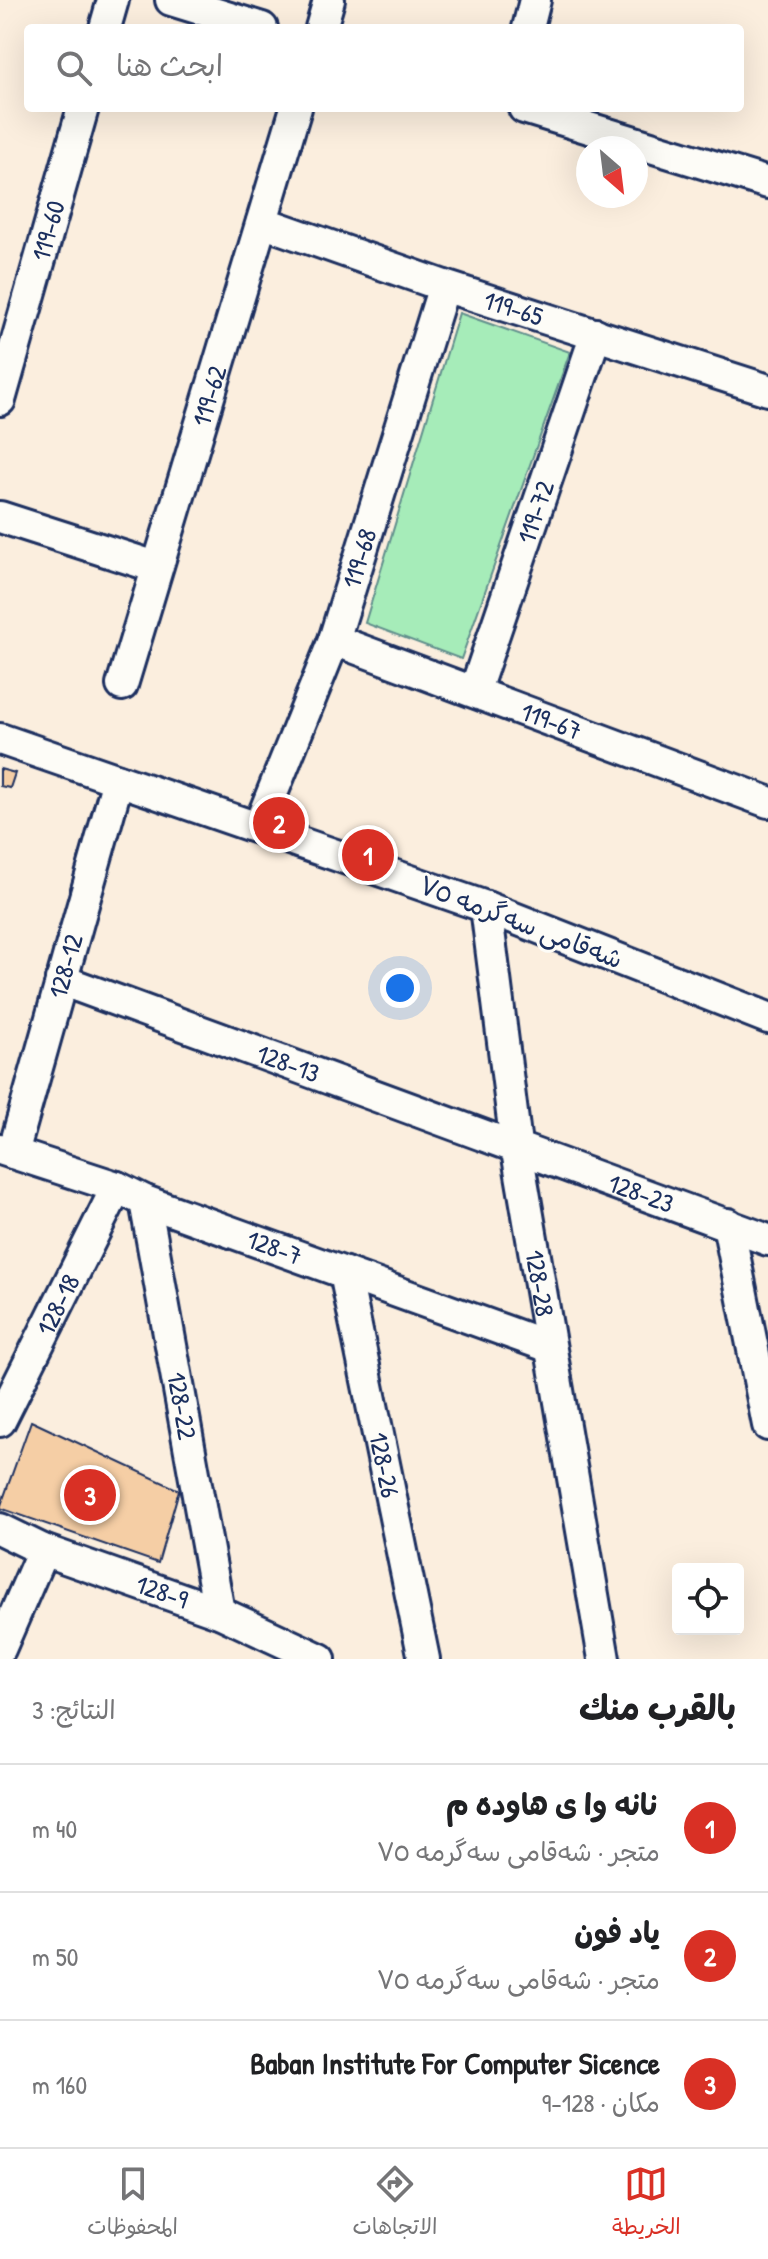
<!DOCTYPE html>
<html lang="ar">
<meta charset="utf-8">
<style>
body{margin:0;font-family:"Patrick Hand","Playpen Sans Arabic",sans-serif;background:#f2f2f2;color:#202124;direction:rtl}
.controls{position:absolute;right:24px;bottom:24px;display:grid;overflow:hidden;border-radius:8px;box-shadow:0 8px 32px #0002}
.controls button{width:72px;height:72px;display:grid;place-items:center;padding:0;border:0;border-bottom:2px solid #e0e0e0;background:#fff;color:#202124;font:40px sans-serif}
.compass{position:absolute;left:576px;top:136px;width:72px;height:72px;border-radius:50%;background:#fff;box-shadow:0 8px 32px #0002;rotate:152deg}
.you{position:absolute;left:400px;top:988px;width:28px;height:28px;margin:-20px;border:6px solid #fff;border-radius:50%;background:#1a73e8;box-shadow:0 0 0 12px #1a73e833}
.badge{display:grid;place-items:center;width:52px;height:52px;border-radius:50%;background:#d93025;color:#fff;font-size:26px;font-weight:700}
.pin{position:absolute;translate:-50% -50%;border:4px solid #fff;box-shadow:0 2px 8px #0006}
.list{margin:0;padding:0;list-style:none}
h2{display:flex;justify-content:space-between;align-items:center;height:104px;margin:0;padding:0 32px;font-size:34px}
h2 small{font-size:26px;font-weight:400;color:#757577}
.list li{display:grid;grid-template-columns:52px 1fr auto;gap:24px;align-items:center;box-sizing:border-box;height:128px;padding:0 32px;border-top:2px solid #e0e0e0}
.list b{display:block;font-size:30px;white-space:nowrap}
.list p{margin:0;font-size:26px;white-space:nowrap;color:#757577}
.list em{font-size:26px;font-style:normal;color:#757577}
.icon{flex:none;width:44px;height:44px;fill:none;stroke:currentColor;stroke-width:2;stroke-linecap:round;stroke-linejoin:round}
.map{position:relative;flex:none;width:768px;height:1659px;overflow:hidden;direction:ltr}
.search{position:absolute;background:#fff;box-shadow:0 8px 32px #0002;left:24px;right:24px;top:24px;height:88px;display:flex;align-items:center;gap:20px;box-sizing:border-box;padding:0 28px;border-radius:8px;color:#757577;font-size:30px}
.sheet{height:488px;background:#fff}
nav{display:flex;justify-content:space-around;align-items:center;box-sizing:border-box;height:112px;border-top:2px solid #e0e0e0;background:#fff;font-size:22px;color:#757577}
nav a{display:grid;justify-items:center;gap:4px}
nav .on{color:#d93025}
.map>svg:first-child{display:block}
.green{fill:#a6ecb9;stroke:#608e8c;stroke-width:2}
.building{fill:#f5cea5;stroke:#1b2f5e;stroke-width:2}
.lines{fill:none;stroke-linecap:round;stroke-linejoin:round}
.minor-casing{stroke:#1b2f5e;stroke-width:36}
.minor{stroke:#fdfcf7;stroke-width:30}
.labels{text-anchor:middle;stroke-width:6;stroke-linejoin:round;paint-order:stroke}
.street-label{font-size:26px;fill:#1b2f5e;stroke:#fdfcf7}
</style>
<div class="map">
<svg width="768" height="1659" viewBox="0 0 768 1659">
<rect width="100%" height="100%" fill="#fbeede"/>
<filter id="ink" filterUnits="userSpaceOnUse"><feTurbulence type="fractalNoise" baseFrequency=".0125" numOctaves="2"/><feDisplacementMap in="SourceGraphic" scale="16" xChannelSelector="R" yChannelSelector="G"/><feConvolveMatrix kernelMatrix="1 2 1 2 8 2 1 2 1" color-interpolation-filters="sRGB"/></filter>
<g filter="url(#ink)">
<path class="green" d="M459 313 570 352 461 659 365 623Z"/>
<g class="building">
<path d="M0 769 15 773 10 788 0 786Z"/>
<path d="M31 1421 179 1490 158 1563 0 1508Z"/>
</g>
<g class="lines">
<defs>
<g id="minor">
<path d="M171 0 262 28"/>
<path d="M105 28 113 0"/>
<path d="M321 28 329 0"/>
<path d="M528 28 535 0"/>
<path d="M524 108 768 183"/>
<path id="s1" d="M262 222 444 286 768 390"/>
<path id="s2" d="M0 400 83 108"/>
<path d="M0 517 156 567"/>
<path id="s3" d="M334 640 768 802"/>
<path id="s4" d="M122 685 296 108"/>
<path id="s5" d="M475 690 596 334"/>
<path d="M0 739 486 907 768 1018"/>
<path id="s6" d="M259 826 334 640 444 286"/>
<path id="s7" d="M486 907 516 1145 604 1659"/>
<path id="s8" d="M61 980 768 1240"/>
<path id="s9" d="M0 1149 117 1187 145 1201 550 1347"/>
<path id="s10" d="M13 1153 118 780"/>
<path id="s11" d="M145 1201 219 1612"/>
<path d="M728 1224 768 1425"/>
<path id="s12" d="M345 1273 424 1659"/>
<path id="s13" d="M0 1421 117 1187"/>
<path id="s14" d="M0 1529 43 1550 219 1612 320 1659"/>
<path d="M0 1649 43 1550"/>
</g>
</defs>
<use href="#minor" class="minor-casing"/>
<use href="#minor" class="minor"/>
</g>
</g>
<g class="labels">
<g class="street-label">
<text dy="9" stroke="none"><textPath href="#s2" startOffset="176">119-60</textPath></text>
<text dy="9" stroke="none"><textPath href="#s1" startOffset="266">119-65</textPath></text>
<text dy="9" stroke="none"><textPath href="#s4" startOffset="302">119-62</textPath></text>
<text dy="9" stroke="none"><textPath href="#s5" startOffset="188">119-72</textPath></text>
<text dy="9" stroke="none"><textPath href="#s6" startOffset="286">119-68</textPath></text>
<text dy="9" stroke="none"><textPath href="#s3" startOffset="232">119-67</textPath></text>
<text transform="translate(521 922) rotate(21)" y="9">شەقامی سەگرمە ٧٥</text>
<text dy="9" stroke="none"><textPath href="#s10" startOffset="194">128-12</textPath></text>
<text dy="9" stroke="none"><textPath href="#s8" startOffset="242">128-13</textPath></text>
<text dy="9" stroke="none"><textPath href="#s8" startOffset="618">128-23</textPath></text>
<text dy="9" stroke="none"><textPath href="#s9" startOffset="292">128-7</textPath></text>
<text dy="9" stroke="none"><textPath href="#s7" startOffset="380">128-28</textPath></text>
<text dy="9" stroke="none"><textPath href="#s13" startOffset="130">128-18</textPath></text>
<text dy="9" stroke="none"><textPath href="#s11" startOffset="208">128-22</textPath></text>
<text dy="9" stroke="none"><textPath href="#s12" startOffset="196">128-26</textPath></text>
<text dy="9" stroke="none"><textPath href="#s14" startOffset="174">128-9</textPath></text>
</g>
</g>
</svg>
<div class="controls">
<button><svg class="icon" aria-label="locate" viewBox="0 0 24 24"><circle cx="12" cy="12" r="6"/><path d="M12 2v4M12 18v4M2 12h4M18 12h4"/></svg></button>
</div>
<svg class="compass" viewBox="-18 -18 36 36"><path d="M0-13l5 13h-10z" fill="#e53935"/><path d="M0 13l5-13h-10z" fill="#757577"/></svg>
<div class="you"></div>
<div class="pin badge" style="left:368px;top:855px">1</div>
<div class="pin badge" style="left:279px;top:823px">2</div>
<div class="pin badge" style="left:90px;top:1495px">3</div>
<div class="search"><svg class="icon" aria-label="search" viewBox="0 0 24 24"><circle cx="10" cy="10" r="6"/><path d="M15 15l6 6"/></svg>ابحث هنا</div>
</div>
<section class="sheet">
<h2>بالقرب منك<small>النتائج: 3</small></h2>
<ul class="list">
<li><span class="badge">1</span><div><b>نانه وا ی هاوده م</b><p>متجر · شەقامی سەگرمە ٧٥</p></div><em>40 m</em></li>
<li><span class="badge">2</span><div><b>ياد فون</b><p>متجر · شەقامی سەگرمە ٧٥</p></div><em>50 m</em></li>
<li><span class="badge">3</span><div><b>Baban Institute For Computer Sicence</b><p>مكان · 128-9</p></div><em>160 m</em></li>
</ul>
</section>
<nav>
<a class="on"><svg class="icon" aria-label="map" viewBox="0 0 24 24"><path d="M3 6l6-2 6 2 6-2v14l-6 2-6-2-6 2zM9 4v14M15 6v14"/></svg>الخريطة</a>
<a><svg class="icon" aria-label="directions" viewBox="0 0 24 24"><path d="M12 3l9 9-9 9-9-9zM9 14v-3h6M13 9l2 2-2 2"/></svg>الاتجاهات</a>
<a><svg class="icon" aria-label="saved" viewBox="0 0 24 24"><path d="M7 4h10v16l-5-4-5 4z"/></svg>المحفوظات</a>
</nav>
